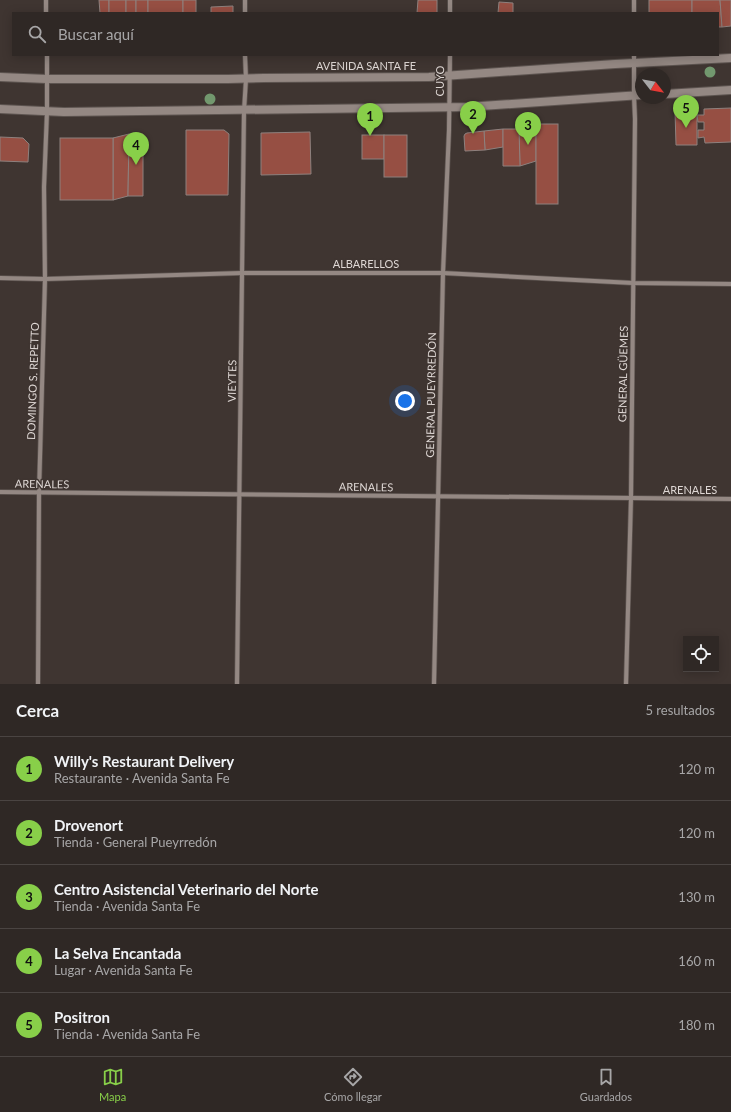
<!DOCTYPE html>
<html lang="es">
<meta charset="utf-8">
<style>
body{margin:0;font-family:Lato,sans-serif;background:#3b3432;color:#f1f3f6}
.controls{position:absolute;right:12px;bottom:12px;display:grid;overflow:hidden;border-radius:0px;box-shadow:0 2px 10px #0003}
.controls button{width:36px;height:36px;display:grid;place-items:center;padding:0;border:0;border-bottom:1px solid #4a4442;background:#2f2825;color:#f1f3f6;font:20px sans-serif}
.compass{position:absolute;left:635px;top:68px;width:36px;height:36px;border-radius:50%;background:#2f2825;box-shadow:0 2px 10px #0003;rotate:121deg}
.you{position:absolute;left:405px;top:401px;width:14px;height:14px;margin:-10px;border:3px solid #fff;border-radius:50%;background:#1a73e8;box-shadow:0 0 0 6px #1a73e833}
.badge{display:grid;place-items:center;width:26px;height:26px;border-radius:50%;background:#88cf49;color:#111;font-size:13px;font-weight:700}
.pin{position:absolute;translate:-50% -33px;filter:drop-shadow(0 1px 2px #0008)}
.pin::after{content:'';position:absolute;top:21px;width:14px;height:12px;background:inherit;clip-path:polygon(0 0,100% 0,50% 100%)}
.list{margin:0;padding:0;list-style:none}
h2{display:flex;justify-content:space-between;align-items:center;height:52px;margin:0;padding:0 16px;font-size:17px}
h2 small{font-size:13px;font-weight:400;color:#a7a6a7}
.list li{display:grid;grid-template-columns:26px 1fr auto;gap:12px;align-items:center;box-sizing:border-box;height:64px;padding:0 16px;border-top:1px solid #4a4442}
.list b{display:block;font-size:15px;white-space:nowrap}
.list p{margin:0;font-size:13px;white-space:nowrap;color:#a7a6a7}
.list em{font-size:13px;font-style:normal;color:#a7a6a7}
.icon{flex:none;width:22px;height:22px;fill:none;stroke:currentColor;stroke-width:2;stroke-linecap:round;stroke-linejoin:round}
.map{position:relative;flex:none;width:731px;height:684px;overflow:hidden}
.search{position:absolute;background:#2f2825;box-shadow:0 2px 10px #0003;left:12px;right:12px;top:12px;height:44px;display:flex;align-items:center;gap:10px;box-sizing:border-box;padding:0 14px;border-radius:0px;color:#a7a6a7;font-size:15px}
.sheet{height:372px;background:#2f2825}
nav{display:flex;justify-content:space-around;align-items:center;box-sizing:border-box;height:56px;border-top:1px solid #4a4442;background:#2f2825;font-size:11px;color:#a7a6a7}
nav a{display:grid;justify-items:center;gap:2px}
nav .on{color:#88cf49}
.map>svg:first-child{display:block}
.building{fill:#964f43;stroke:#8e817e}
.lines{fill:none;stroke-linecap:round;stroke-linejoin:round}
.street-casing{stroke:#5d5450;stroke-width:5.5}
.secondary-casing{stroke:#5d5450;stroke-width:10}
.street{stroke:#948883;stroke-width:4}
.secondary{stroke:#948883;stroke-width:8}
.tree{fill:#72986e}
.labels{text-anchor:middle;stroke-width:3;stroke-linejoin:round;paint-order:stroke}
.street-label{font-size:11px;fill:#ded7d4;stroke:#3f3531}
</style>
<div class="map">
<svg width="731" height="684" viewBox="0 0 731 684">
<rect width="100%" height="100%" fill="#3f3531"/>
<g class="building">
<path d="M99 0H109V13H100Z"/>
<rect x="109" y="0" width="17" height="13"/>
<rect x="126" y="0" width="10" height="13"/>
<rect x="136" y="0" width="12" height="13"/>
<rect x="148" y="0" width="35" height="13"/>
<rect x="183" y="0" width="13" height="13"/>
<path d="M418 0H437V13H417Z"/>
<rect x="649" y="0" width="43" height="13"/>
<path d="M692 0H720L722 27H718V13H692Z"/>
<path d="M720 0H731V26L722 27Z"/>
<path d="M499 2 513 3V13H498Z"/>
<path d="M233 6V13H211V7Z"/>
<path d="M731 108V142L705 143 704 137 698 138V130H704V122H698L697 115H704V109Z"/>
<path d="M675 111H697V145H676Z"/>
<path d="M536 124V161L520 166 519 129Z"/>
<rect x="536" y="124" width="22" height="80"/>
<path d="M503 129V147L485 150 484 131Z"/>
<path d="M503 129H519L520 166H503Z"/>
<path d="M186 130H224L229 134 228 195H186Z"/>
<path d="M484 131 485 150 465 151 464 136 465 134 467 133Z"/>
<path d="M310 132 311 174 261 175V133Z"/>
<path d="M129 134 128 196 113 200V138Z"/>
<path d="M129 134H143V196H128Z"/>
<rect x="362" y="135" width="22" height="24"/>
<rect x="384" y="135" width="23" height="42"/>
<path d="M0 137 23 138 29 144 28 162 0 161Z"/>
<rect x="60" y="138" width="53" height="62"/>
</g>
<g class="lines">
<defs>
<g id="street">
<path d="M46 0V13"/>
<path d="M245 13V0"/>
<path d="M450 13V0"/>
<path d="M634 13V0"/>
<path d="M0 278 45 279 242 273H443L633 283 731 284"/>
<path d="M0 492 731 499"/>
<path d="M38 684 39 493 45 279 44 187 47 112V55"/>
<path d="M237 684 244 111 246 79 245 55"/>
<path d="M434 684 443 273 449 130 450 55"/>
<path d="M626 684 631 498 635 119 634 96V55"/>
</g>
<g id="secondary">
<path d="M0 77 47 79H228L264 78 429 77 615 64 731 58"/>
<path d="M665 94 731 90"/>
<path d="M0 109 64 112 467 107 641 95"/>
</g>
</defs>
<use href="#street" class="street-casing"/>
<use href="#secondary" class="secondary-casing"/>
<use href="#street" class="street"/>
<use href="#secondary" class="secondary"/>
</g>
<g class="tree">
<circle cx="710" cy="72" r="5.5"/>
<circle cx="210" cy="99" r="5.5"/>
</g>
<g class="labels">
<g class="street-label">
<text x="366" y="70">AVENIDA SANTA FE</text>
<text transform="translate(440 81) rotate(-89)" y="4">CUYO</text>
<text x="366" y="268">ALBARELLOS</text>
<text transform="translate(623 374) rotate(-89)" y="4">GENERAL GÜEMES</text>
<text transform="translate(33 381) rotate(-88)" y="4">DOMINGO S. REPETTO</text>
<text transform="translate(232 381) rotate(-89)" y="4">VIEYTES</text>
<text transform="translate(431 395) rotate(-89)" y="4">GENERAL PUEYRREDÓN</text>
<text transform="translate(42 484) rotate(1)" y="4">ARENALES</text>
<text transform="translate(366 487) rotate(1)" y="4">ARENALES</text>
<text x="690" y="494">ARENALES</text>
</g>
</g>
</svg>
<div class="controls">
<button><svg class="icon" aria-label="locate" viewBox="0 0 24 24"><circle cx="12" cy="12" r="6"/><path d="M12 2v4M12 18v4M2 12h4M18 12h4"/></svg></button>
</div>
<svg class="compass" viewBox="-18 -18 36 36"><path d="M0-13l5 13h-10z" fill="#e53935"/><path d="M0 13l5-13h-10z" fill="#a7a6a7"/></svg>
<div class="you"></div>
<div class="pin badge" style="left:370px;top:136px">1</div>
<div class="pin badge" style="left:473px;top:134px">2</div>
<div class="pin badge" style="left:528px;top:145px">3</div>
<div class="pin badge" style="left:136px;top:165px">4</div>
<div class="pin badge" style="left:686px;top:128px">5</div>
<div class="search"><svg class="icon" aria-label="search" viewBox="0 0 24 24"><circle cx="10" cy="10" r="6"/><path d="M15 15l6 6"/></svg>Buscar aquí</div>
</div>
<section class="sheet">
<h2>Cerca<small>5 resultados</small></h2>
<ul class="list">
<li><span class="badge">1</span><div><b>Willy's Restaurant Delivery</b><p>Restaurante · Avenida Santa Fe</p></div><em>120 m</em></li>
<li><span class="badge">2</span><div><b>Drovenort</b><p>Tienda · General Pueyrredón</p></div><em>120 m</em></li>
<li><span class="badge">3</span><div><b>Centro Asistencial Veterinario del Norte</b><p>Tienda · Avenida Santa Fe</p></div><em>130 m</em></li>
<li><span class="badge">4</span><div><b>La Selva Encantada</b><p>Lugar · Avenida Santa Fe</p></div><em>160 m</em></li>
<li><span class="badge">5</span><div><b>Positron</b><p>Tienda · Avenida Santa Fe</p></div><em>180 m</em></li>
</ul>
</section>
<nav>
<a class="on"><svg class="icon" aria-label="map" viewBox="0 0 24 24"><path d="M3 6l6-2 6 2 6-2v14l-6 2-6-2-6 2zM9 4v14M15 6v14"/></svg>Mapa</a>
<a><svg class="icon" aria-label="directions" viewBox="0 0 24 24"><path d="M12 3l9 9-9 9-9-9zM9 14v-3h6M13 9l2 2-2 2"/></svg>Cómo llegar</a>
<a><svg class="icon" aria-label="saved" viewBox="0 0 24 24"><path d="M7 4h10v16l-5-4-5 4z"/></svg>Guardados</a>
</nav>
